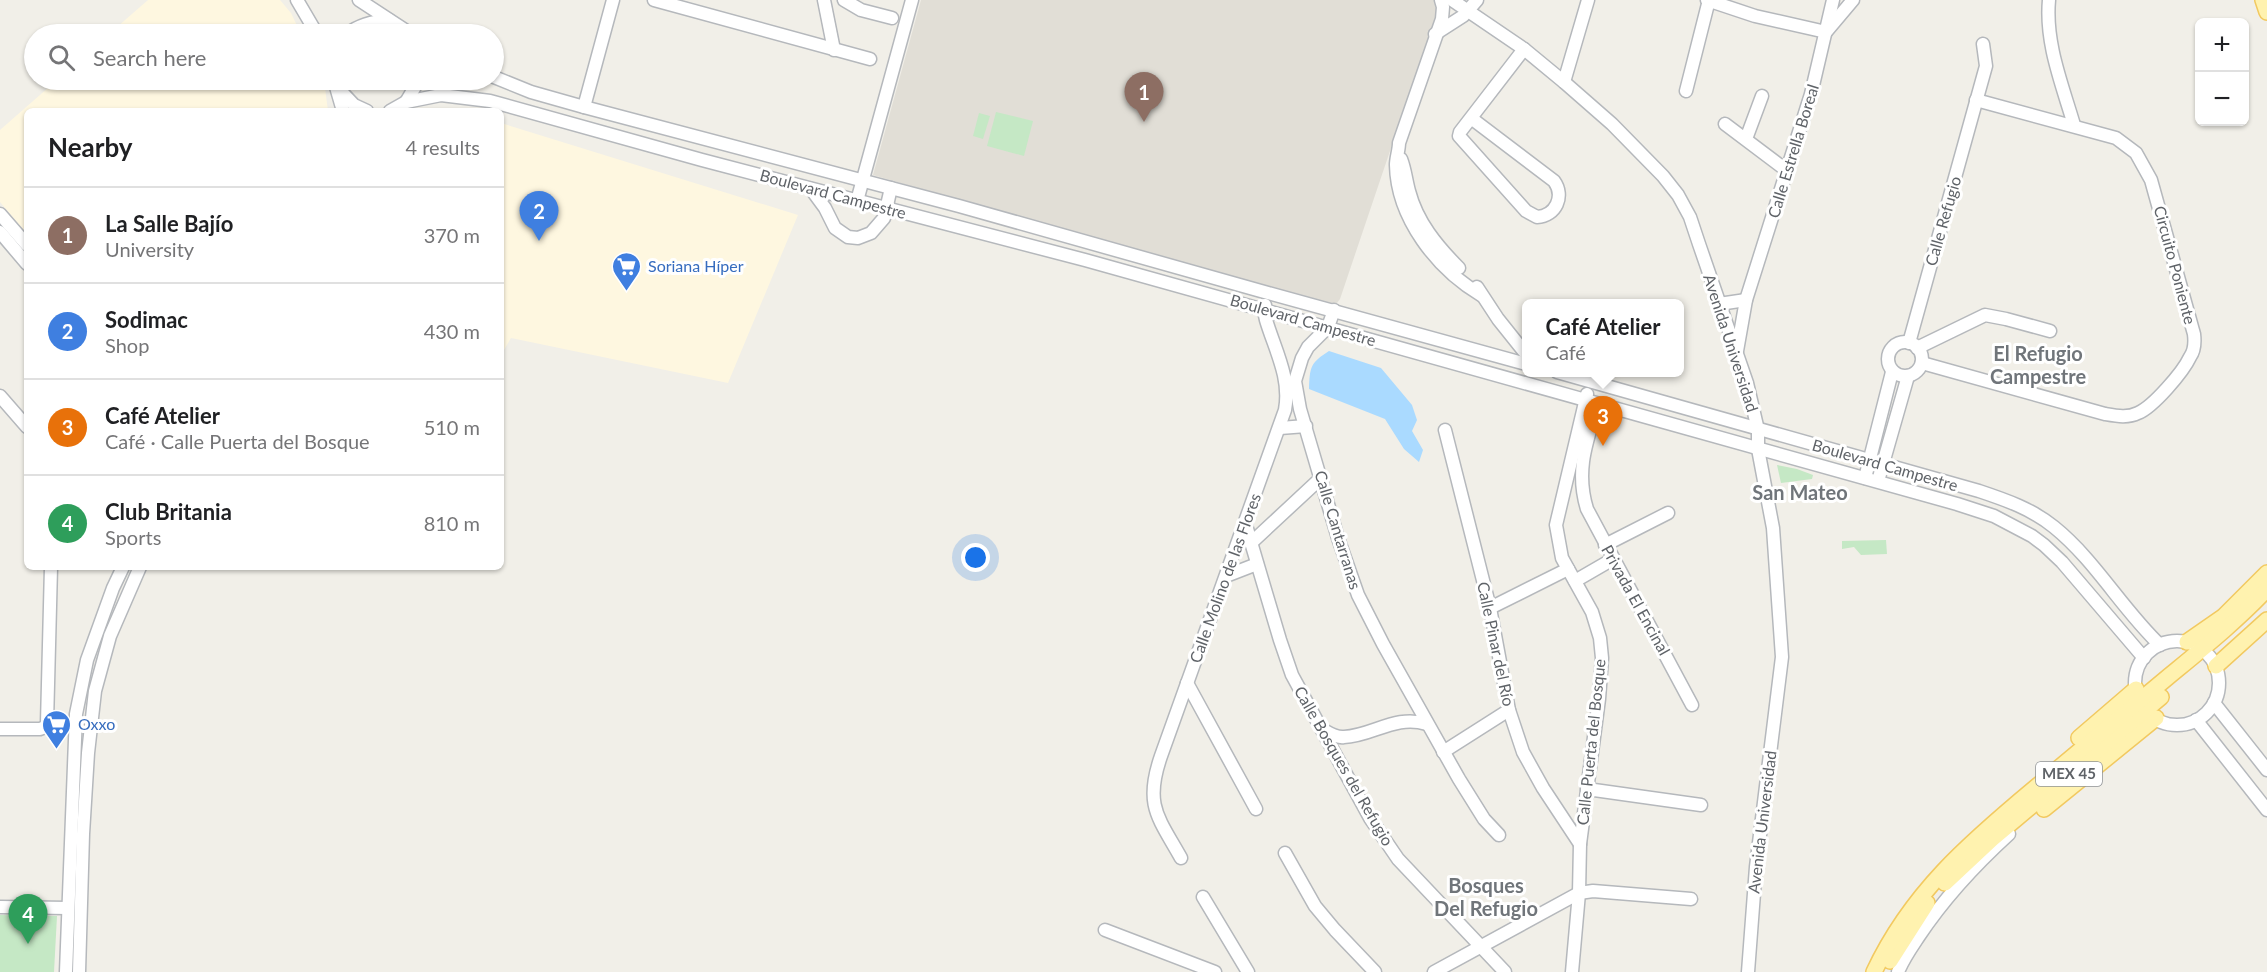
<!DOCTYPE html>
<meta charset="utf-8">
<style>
body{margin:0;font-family:Lato,sans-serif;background:#f2f2f2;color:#202124}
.controls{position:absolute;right:18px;top:18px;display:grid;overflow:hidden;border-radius:9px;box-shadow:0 2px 4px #0004}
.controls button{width:54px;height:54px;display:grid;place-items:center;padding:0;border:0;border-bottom:2px solid #e0e0e0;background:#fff;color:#202124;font:30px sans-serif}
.you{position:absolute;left:976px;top:558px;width:21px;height:21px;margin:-15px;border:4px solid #fff;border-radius:50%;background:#1a73e8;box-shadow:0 0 0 9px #1a73e833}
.badge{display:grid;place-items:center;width:39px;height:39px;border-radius:50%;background:#ea4335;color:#fff;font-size:20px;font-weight:700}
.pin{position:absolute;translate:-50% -50px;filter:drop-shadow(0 2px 3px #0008)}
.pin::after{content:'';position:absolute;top:32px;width:21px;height:18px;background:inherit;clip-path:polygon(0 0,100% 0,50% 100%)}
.popup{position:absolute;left:1522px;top:299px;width:162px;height:78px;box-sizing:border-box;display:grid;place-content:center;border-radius:9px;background:#fff;filter:drop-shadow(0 2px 4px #0005);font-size:20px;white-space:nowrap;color:#757577}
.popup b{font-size:22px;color:#202124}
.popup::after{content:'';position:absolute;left:50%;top:100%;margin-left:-12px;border:12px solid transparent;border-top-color:#fff}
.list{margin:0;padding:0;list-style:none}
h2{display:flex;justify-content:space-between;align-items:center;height:78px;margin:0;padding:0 24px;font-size:26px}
h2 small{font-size:20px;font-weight:400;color:#757577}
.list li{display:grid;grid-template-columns:39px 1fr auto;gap:18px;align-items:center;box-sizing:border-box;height:96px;padding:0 24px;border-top:2px solid #e0e0e0}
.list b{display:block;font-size:22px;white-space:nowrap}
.list p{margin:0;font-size:20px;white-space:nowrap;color:#757577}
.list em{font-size:20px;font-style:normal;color:#757577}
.icon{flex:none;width:33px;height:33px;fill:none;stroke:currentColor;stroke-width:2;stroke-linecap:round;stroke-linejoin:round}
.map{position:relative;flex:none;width:2267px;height:972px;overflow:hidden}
.search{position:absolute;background:#fff;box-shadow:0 2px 4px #0004;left:24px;top:24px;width:480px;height:66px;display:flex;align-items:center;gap:15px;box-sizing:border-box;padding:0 21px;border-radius:33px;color:#757577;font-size:22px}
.panel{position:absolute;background:#fff;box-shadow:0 2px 4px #0004;left:24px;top:108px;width:480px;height:462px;border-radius:9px}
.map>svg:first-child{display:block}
.commercial{fill:#fef7e0}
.education{fill:#e1ded6}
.park{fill:#c5e8c5}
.water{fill:#aadaff}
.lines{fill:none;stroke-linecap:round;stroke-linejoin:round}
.minor-casing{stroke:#b5b8bc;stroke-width:15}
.major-casing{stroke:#f2c960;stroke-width:18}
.minor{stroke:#fff;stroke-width:12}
.major{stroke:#fff2af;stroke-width:15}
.labels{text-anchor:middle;stroke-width:6;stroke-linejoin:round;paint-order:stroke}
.shield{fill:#fff;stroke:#8f9295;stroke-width:1.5}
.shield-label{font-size:15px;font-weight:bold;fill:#5f6368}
.street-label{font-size:16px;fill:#5f6368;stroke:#fff}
.shop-label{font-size:16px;fill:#366cbe;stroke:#fff;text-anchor:start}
.quarter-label{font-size:20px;font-weight:bold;fill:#70757a;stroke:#fff}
</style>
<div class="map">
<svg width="2267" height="972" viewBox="0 0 2267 972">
<rect width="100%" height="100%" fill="#f1efe8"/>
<g class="commercial">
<path d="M148 0H280L291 13 301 34H109Z"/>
<path d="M57 80H324L328 111H27V234L0 202V130Z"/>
<path d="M501 123 798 215 728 383 511 338 501 355Z"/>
</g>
<path class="education" d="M921 0H1441L1340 299 1333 308 873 175Z"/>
<g class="park">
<path d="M996 112 1033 121 1024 156 987 146Z"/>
<path d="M979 113 990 116 983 139 973 136Z"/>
<path d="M1777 465 1797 469 1813 475 1812 479 1781 483Z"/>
<path d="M1886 540 1887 554 1861 555 1854 547 1842 549V541Z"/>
<path d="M0 915 57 916 54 972H0Z"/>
</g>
<path class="water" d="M1329 351 1381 368 1412 405 1417 420 1412 431 1423 450 1419 462 1404 449 1385 419 1309 389C1310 367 1310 363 1329 351Z"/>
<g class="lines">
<defs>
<g id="minor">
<path d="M297 0 317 34"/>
<path d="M359 0 411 34"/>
<path d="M654 0 870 59"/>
<path d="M824 0 834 50"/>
<path d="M844 0 861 10 892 18"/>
<path d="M1441 0 1443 7 1442 19 1399 143C1399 150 1396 158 1396 165 1397 218 1437 269 1481 295"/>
<path d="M1452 0 1524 49 1564 82 1612 124 1663 176 1678 195 1690 217 1699 244 1747 383 1758 430V449L1773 528 1782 657 1756 867 1748 972"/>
<path d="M1707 0 1755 16 1826 32 1853 0"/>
<path d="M2049 0C2045 43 2062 84 2074 125"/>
<path d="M347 34C359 25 374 21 389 20"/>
<path d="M1435 34 1463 16 1477 0"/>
<path d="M494 77 531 92 584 107 959 206 1268 293 1526 364"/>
<path d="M334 80 343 111"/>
<path d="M1564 82 1588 0"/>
<path d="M338 88 354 105 367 111"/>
<path d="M1686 91 1709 0"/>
<path d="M406 102 419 80"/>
<path d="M584 107 613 0"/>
<path d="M390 111 406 102 441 95 490 101 702 160 1085 260 1957 504 1994 516 2032 536 2044 545 2062 562 2144 658"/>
<path d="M1471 118 1554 181C1565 196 1556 216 1537 217L1526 211 1459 136 1460 132 1524 49"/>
<path d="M1725 124 1786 170"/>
<path d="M1746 139 1762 96"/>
<path d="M1401 159C1405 169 1406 180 1409 191 1417 222 1437 246 1459 268"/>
<path d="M811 189 825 208 835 228 848 237 858 238 871 233 884 218 891 188"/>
<path d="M857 201 912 0"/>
<path d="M0 214 27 245"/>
<path d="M0 232 27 264"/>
<path d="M1477 287 1498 319 1526 354"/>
<path d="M1719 304 1746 300"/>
<path d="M1334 310 1328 327 1308 347 1302 358 1295 381 1300 409 1338 538 1358 595 1383 644 1459 779 1484 819 1499 835"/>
<circle cx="1905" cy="359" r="17"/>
<path d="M1909 343 1986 66 1983 44"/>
<path d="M1917 348 1985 315 2006 319 2050 331"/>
<path d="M1737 351 1746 300 1811 94 1833 0"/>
<path d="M1922 363 2105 414C2117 416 2128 418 2138 413 2153 407 2183 372 2190 357 2195 350 2195 342 2194 334L2151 180 2136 153 2116 138 1976 100"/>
<path d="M1557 372 1979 491C2006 500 2032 509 2054 527 2095 560 2122 609 2160 645"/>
<path d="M0 396 27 427"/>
<path d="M1598 404C1587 441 1575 470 1587 509L1692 705"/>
<path d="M1280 428 1306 426"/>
<path d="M1445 430 1490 608 1509 710 1523 752 1543 788 1580 844"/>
<path d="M1865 478 1892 372"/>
<path d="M1878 481 1908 376"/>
<path d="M1245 522 1280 640 1292 675 1370 818 1398 859 1505 972"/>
<path d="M1251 543 1322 477"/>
<path d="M1605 545 1668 513"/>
<path d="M1226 576 1257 564"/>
<path d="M1575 581 1613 559"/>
<path d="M1490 608 1568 569"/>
<circle cx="2177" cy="683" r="42"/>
<path d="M1187 683 1256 809"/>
<path d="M2214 703 2267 770"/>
<path d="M2196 720 2267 810"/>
<path d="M0 729H40L45 727 47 723 51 567"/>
<path d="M1322 729C1329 733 1336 738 1344 737 1373 736 1395 714 1427 724"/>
<path d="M1443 752 1509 710"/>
<path d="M1587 789 1701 805"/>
<path d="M1285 853 1315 906 1335 930 1375 972"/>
<path d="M1181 858C1158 817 1144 805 1161 756L1285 410C1291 378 1275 350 1266 320L1264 311 1265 305"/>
<path d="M1203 897 1248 972"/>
<path d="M0 907 68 908"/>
<path d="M1105 930 1215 972"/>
<path d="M66 972 76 714 87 660 113 588 123 567"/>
<path d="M79 972 83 834 88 753 95 691 110 636 140 567"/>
<path d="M1434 972 1579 893 1593 891 1691 899"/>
<path d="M1572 972 1579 893 1580 844 1599 699 1602 658 1600 638 1592 612 1562 558 1556 525 1587 394"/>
<path d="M1898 972C1903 959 1911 948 1919 936 1945 897 1975 865 2009 834"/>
</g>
<g id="major">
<path d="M2263 0 2267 12"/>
<path d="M2187 642 2223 617 2267 573"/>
<path d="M2216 666 2267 620"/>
<path d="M2079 738 2136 689"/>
<path d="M2044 809 2156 718"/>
<path d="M1945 883 1992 839 2161 697"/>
<path d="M1890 961 1927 903"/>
<path d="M1874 972C1911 893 1969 843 2035 788 2079 751 2124 714 2168 677 2202 649 2237 621 2267 589"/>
</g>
</defs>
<use href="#minor" class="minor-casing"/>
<use href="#major" class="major-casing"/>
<use href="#minor" class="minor"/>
<use href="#major" class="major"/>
</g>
<defs>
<symbol id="supermarket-pin" viewBox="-11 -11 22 30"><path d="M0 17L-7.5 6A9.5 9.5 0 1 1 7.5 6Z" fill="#3f7fe0" stroke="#fff"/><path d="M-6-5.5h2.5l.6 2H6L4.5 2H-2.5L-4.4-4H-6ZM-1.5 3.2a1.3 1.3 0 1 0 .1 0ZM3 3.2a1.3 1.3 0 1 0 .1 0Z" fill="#fff"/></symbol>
</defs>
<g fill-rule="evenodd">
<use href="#supermarket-pin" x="610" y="250" width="33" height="45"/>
<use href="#supermarket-pin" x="40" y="708" width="33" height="45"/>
</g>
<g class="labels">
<rect class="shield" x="2036" y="762" width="66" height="24" rx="4.5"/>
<g class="shield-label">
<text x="2069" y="779">MEX 45</text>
</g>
<g class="street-label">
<text transform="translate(1793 151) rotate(-73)" y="6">Calle Estrella Boreal</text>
<text transform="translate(833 194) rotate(15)" y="6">Boulevard Campestre</text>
<text transform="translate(1943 221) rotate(-74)" y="6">Calle Refugio</text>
<text transform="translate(2175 265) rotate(75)" y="6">Circuito Poniente</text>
<text transform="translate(1303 320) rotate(16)" y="6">Boulevard Campestre</text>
<text transform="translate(1731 343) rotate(72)" y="6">Avenida Universidad</text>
<text transform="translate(1885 465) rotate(16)" y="6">Boulevard Campestre</text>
<text transform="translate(1338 530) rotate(73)" y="6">Calle Cantarranas</text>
<text transform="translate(1225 578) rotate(-70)" y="6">Calle Molino de las Flores</text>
<text transform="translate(1636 600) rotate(61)" y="6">Privada El Encinal</text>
<text transform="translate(1496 644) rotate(78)" y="6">Calle Pinar del Río</text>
<text transform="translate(1591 742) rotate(-84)" y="6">Calle Puerta del Bosque</text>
<text transform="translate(1344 766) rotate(60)" y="6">Calle Bosques del Refugio</text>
<text transform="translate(1762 822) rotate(-83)" y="6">Avenida Universidad</text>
</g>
<g class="shop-label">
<text x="648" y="272">Soriana Híper</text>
<text x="78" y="730">Oxxo</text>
</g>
<g class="quarter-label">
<text x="2038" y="361">El Refugio<tspan x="2038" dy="23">Campestre</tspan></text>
<text x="1800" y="500">San Mateo</text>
<text x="1486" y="893">Bosques<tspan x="1486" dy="23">Del Refugio</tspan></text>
</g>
</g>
</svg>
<div class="controls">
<button>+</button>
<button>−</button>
</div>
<div class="you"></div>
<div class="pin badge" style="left:1144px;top:122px;background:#8d6e63">1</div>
<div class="pin badge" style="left:539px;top:241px;background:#3f7fe0">2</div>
<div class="pin badge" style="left:1603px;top:446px;background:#e8710a">3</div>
<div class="popup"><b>Café Atelier</b>Café</div>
<div class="pin badge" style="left:28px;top:944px;background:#2e9e5b">4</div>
<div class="search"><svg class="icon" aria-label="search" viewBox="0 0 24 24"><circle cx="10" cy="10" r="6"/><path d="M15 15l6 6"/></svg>Search here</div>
<section class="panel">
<h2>Nearby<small>4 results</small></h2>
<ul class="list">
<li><span class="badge" style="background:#8d6e63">1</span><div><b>La Salle Bajío</b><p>University</p></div><em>370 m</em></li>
<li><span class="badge" style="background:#3f7fe0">2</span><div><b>Sodimac</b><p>Shop</p></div><em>430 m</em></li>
<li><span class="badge" style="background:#e8710a">3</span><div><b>Café Atelier</b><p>Café · Calle Puerta del Bosque</p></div><em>510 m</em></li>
<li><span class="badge" style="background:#2e9e5b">4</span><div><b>Club Britania</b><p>Sports</p></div><em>810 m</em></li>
</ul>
</section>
</div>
